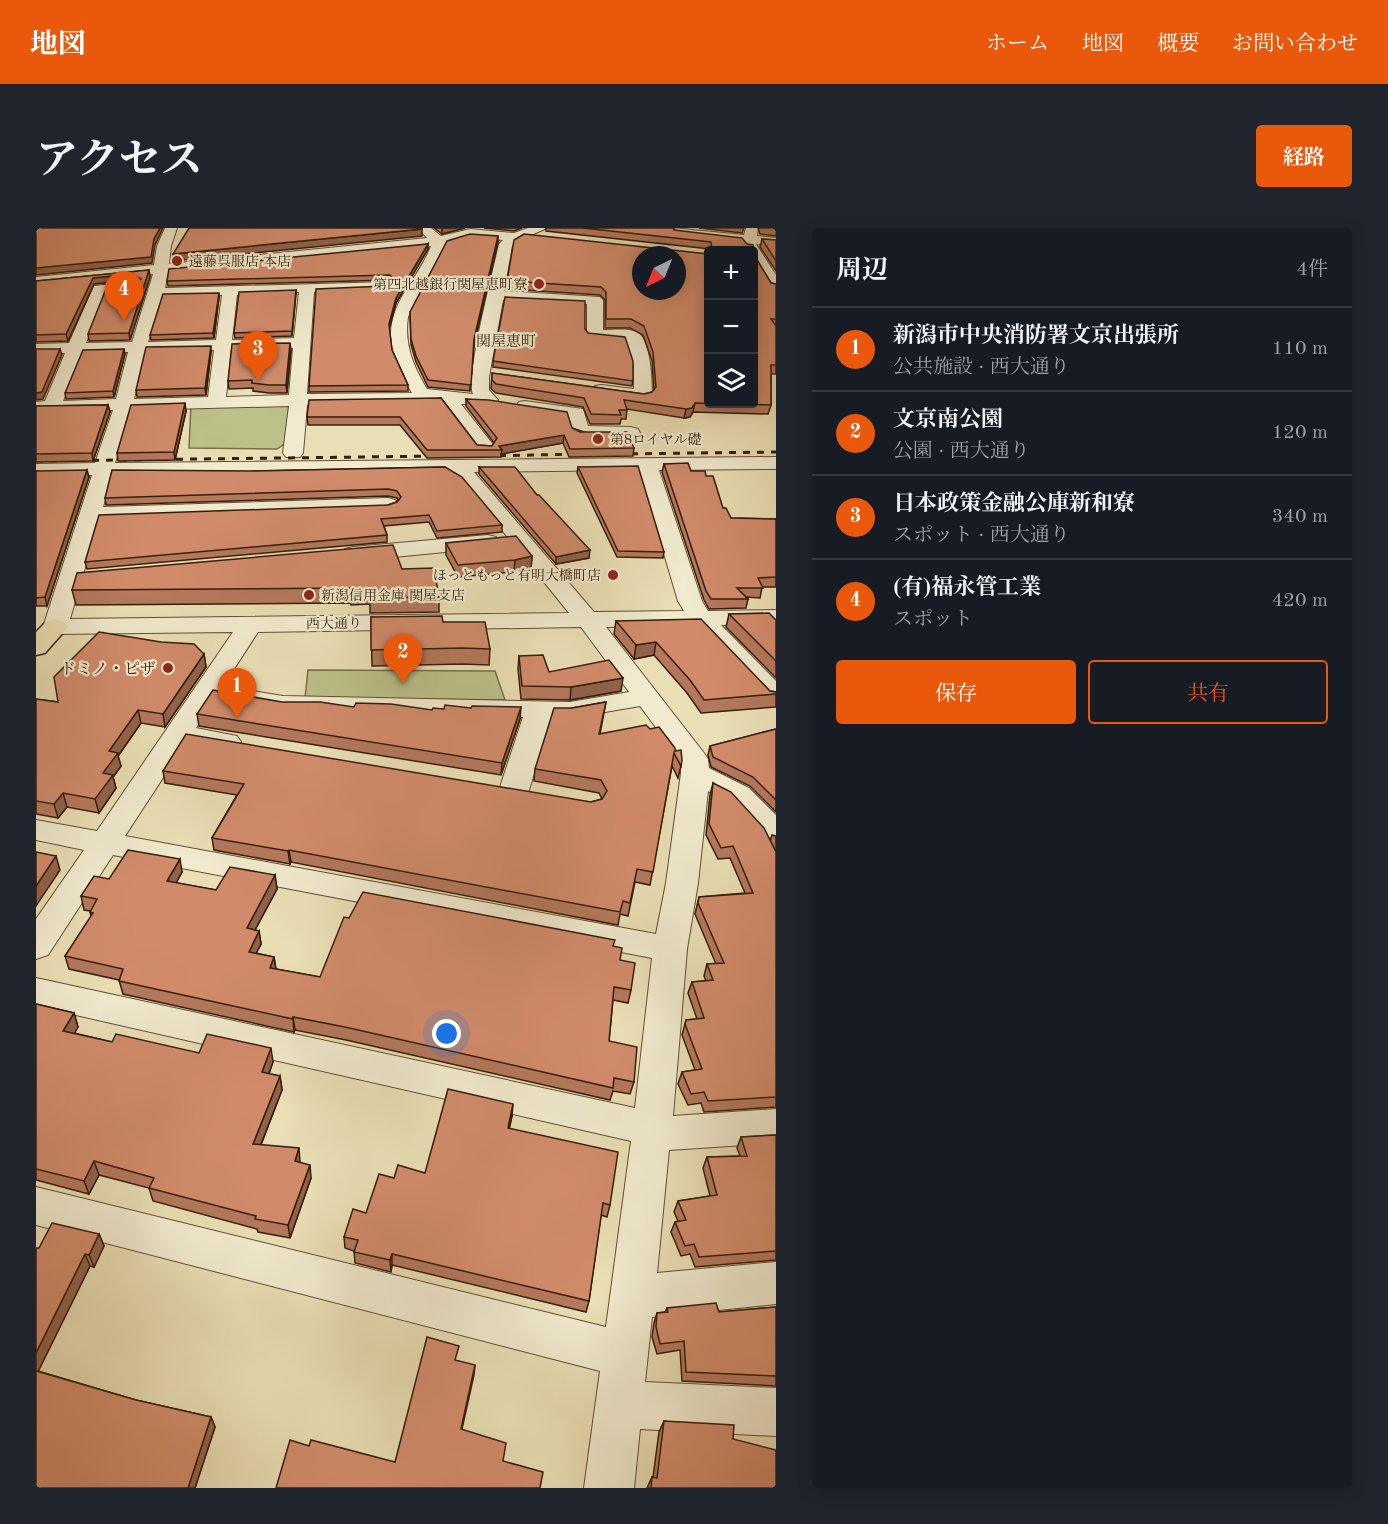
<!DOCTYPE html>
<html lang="ja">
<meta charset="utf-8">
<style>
body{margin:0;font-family:"Old Standard TT","Noto Serif JP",serif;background:#20242c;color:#f1f3f6}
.controls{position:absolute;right:18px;top:18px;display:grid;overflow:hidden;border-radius:6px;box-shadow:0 3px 15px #0003}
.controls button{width:54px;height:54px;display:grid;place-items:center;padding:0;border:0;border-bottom:2px solid #363941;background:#171b24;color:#f1f3f6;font:30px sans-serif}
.compass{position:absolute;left:596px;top:18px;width:54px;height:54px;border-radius:50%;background:#171b24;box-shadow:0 3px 15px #0003;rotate:223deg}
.you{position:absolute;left:411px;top:806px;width:21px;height:21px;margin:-15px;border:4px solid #fff;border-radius:50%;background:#1a73e8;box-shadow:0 0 0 9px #1a73e833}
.badge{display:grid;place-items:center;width:39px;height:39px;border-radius:50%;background:#ea580c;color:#fff;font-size:20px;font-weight:700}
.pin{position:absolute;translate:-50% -50px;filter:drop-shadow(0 2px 3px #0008)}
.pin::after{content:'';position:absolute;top:32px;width:21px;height:18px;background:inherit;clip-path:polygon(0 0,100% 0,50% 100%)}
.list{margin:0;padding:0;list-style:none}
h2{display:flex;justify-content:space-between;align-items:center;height:78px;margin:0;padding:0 24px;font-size:26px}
h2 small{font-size:20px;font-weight:400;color:#9ea1a6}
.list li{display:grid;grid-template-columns:39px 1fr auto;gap:18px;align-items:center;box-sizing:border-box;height:84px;padding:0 24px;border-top:2px solid #363941}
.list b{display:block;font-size:22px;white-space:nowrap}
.list p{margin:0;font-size:20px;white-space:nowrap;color:#9ea1a6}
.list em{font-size:20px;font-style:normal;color:#9ea1a6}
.actions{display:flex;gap:12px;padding:18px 24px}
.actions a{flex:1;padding:14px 0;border:2px solid #ea580c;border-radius:6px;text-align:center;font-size:21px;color:#ea580c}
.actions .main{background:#ea580c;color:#fff}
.icon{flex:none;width:33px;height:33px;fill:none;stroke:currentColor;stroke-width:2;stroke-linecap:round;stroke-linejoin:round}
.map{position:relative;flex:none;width:740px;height:1260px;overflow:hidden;border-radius:6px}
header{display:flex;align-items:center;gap:36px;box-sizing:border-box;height:84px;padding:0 30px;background:#ea580c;color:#fff}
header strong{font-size:28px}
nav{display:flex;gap:33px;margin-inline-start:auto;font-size:21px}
.intro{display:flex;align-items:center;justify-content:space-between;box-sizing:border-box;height:144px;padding:0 36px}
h1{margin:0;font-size:42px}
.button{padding:15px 27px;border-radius:6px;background:#ea580c;color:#fff;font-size:21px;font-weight:700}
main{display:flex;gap:36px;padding:0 36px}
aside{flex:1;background:#171b24;border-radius:6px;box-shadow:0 3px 15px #0003}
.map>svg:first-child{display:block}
.green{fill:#bcc089;stroke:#786f4a;stroke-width:1.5}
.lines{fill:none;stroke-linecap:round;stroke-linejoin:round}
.minor-casing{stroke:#614e34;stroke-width:2}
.highway-casing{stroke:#331e0a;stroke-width:3}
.minor{fill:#f1eace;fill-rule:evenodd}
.highway{fill:#eadeb4;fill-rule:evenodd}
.rail{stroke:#331e0a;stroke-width:3;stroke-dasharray:7 7;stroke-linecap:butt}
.wall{fill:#b4785c;stroke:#331e0a;stroke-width:1.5}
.shaded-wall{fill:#92614b;stroke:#331e0a;stroke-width:1.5}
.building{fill:#d18b6b;stroke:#331e0a;stroke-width:1.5;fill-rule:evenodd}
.poi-dot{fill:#8f2418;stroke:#f1eace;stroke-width:2}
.labels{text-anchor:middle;stroke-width:4.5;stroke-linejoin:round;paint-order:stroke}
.far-poi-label{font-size:14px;fill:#331e0a;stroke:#f1eace;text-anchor:start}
.far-street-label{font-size:14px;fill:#331e0a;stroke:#f1eace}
.far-neighbourhood-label{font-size:15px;fill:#331e0a;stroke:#f1eace}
.poi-label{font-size:16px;fill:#331e0a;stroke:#f1eace;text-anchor:end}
</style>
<header>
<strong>地図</strong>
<nav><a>ホーム</a><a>地図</a><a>概要</a><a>お問い合わせ</a></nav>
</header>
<div class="intro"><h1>アクセス</h1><a class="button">経路</a></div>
<main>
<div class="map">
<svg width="740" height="1260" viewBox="0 0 740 1260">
<rect width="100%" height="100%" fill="#eadeb4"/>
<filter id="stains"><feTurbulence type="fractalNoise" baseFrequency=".00333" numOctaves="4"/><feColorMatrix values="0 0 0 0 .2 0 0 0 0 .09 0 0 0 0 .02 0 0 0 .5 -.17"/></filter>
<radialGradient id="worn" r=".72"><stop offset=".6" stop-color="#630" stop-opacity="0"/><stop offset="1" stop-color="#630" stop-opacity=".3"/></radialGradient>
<g class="green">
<path d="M155 176H255L250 215 241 221 153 220Z"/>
<path d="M272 442 459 443 469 472 269 470Z"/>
</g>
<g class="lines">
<defs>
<g id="minor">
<path d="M129 0H141L135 18 133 36 391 10 382 0H395L405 8 434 1 478 5 492 0H511L484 12 476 18 468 63 564 69 567 72V102C577 102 592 100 601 104 615 111 616 154 616 168L613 172 607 173 559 166 556 162 559 158 565 157 598 161V138L590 112 553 109 551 106V76L467 72 453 149V162L462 172 459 176H425L459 219 456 223H442L406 175 271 177 267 225 264 229H250L247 225 253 178 95 182 79 235 740 229V241L623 242 666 373 672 383 740 382V396L685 397 740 453V476L731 474 658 397 570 399 668 525 672 531 673 540 713 560 740 587V616L729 613 693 574 672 563 662 655 651 721 637 888 740 881V915L633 922 621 1045 740 1034V1076L616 1089 609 1154 740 1160V1208L604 1201 598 1260H548L564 1143 0 997V959L570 1099 595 913 0 778V750L599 880 616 730 77 627 12 727 0 731V691L48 622 0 612V592L61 603 197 404 19 406 10 404 7 399 56 247 0 248V236L59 235 77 182 0 184V174L9 173 29 125 0 126V116L33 115 58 58 97 54 104 58 102 61 69 65 50 115 96 114 117 46 0 57V49L118 37 121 18ZM434 9 467 12 463 16C458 40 429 150 437 166L391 161C377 138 368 116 372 89L409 16ZM395 18C389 34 379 48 370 62 345 101 354 128 376 165L271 166 278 64 349 61 356 57 354 54 129 60 132 44ZM263 64 258 110 196 112 201 67ZM186 67 180 112 112 114 126 69ZM257 120 253 167 190 169 195 121ZM178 122 172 169 98 171 109 123ZM92 124 80 171 27 173 46 125ZM603 242 642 373 648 383 558 384 438 244ZM409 244 427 254 533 385 34 391 63 292 352 282 359 280 363 276 359 272 352 270 67 279 76 247ZM545 399 593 464 534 474 247 468 187 458 222 404ZM178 472 247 484 487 489 463 562 468 569 478 572 488 569 493 562 515 490H534L604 478 644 532 645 545 630 655 620 706 89 608 149 516 191 523 201 520 205 514 201 508 160 500Z"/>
<path d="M589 0H636L708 7 710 0H722L721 8 740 10V18L720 16 740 47V63L735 62 718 34V22H711L706 15 595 4Z"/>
<path d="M489 173 547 181 552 198 595 199 602 201 604 205 602 209 595 211 537 207 532 189 483 182 480 178 483 174Z"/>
<path d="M452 307 460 309 463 314 460 319 317 333 309 331 306 326 309 321 317 319Z"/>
</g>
<path id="highway" d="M19 391 28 394 32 399 9 425 0 427V404L10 394Z"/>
</defs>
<use href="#minor" class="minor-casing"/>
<use href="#highway" class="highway-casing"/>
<use href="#minor" class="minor"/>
<use href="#highway" class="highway"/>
<g class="rail">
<path d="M581 226 740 224"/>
<path d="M449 228 548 226"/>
<path d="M0 233 407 228"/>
</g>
</g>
<g class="wall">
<path d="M398 0H429L406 6Z"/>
<path d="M448 0H486L478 3Z"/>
<path d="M510 0H639L637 1 638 2 711 16 717 22H674V21L510 3Z"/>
<path d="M663 0H708L706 5Z"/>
<path d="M722 0H740V8L724 6Z"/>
<path d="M726 11 740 12V43L724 19Z"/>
<path d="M462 14 438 117 434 163 392 159 380 134 375 117 374 84Z"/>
<path d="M392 16V21L360 75 353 100 356 122 372 157V163L273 164V158L349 58 356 54 354 52 132 58 131 53Z"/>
<path d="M718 27 735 55 740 56V146H735V177L732 186 657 184 654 189 648 190 591 181 590 191H585L584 196H554L547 179 460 165 455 161 456 145 608 166 616 164 618 162 616 133 607 107 594 100H569V72L564 67 471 61V53Z"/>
<path d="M113 42 114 49 94 112 53 113 52 106 101 57 102 55 97 52 58 56 32 113 0 114V53Z"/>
<path d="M260 62 256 108 199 110 198 105Z"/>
<path d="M183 69 178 110 115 112 114 107Z"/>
<path d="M549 101 552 105 597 153 596 158 457 139V133Z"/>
<path d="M255 122 251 165H233L217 163V160L193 161 192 153Z"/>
<path d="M175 124 170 167 101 169 100 162Z"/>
<path d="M89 126 78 169 30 171 29 165Z"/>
<path d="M405 170 441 217 456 218 458 215 430 178V171L536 200 598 220 597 228 533 229 527 215 465 226V229L391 230 364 197H272L271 189Z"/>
<path d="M72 177 74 184 57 233 0 234V178Z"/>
<path d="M150 183 139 232 82 233 81 225Z"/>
<path d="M628 236 655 243 687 280 695 290 740 291V359H726L724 370 711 369 712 371 710 380 673 381 668 372 626 244Z"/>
<path d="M409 239 466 297V304L401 310 393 294 348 298 351 307V314L51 341 49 334 352 277 361 274 362 272 361 270 352 268 70 277 69 270 218 243Z"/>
<path d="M443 239 501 267 553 330 520 336 443 246Z"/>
<path d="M542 239 628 324 627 330 581 329 541 245Z"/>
<path d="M0 243 53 249 11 378H0Z"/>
<path d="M410 315 496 328 495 340 478 344 422 349 410 327Z"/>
<path d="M366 341 403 369V384L334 385V376L315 377V375L40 377 36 362Z"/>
<path d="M693 386 740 392V450L690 399Z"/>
<path d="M335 389 407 394 454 421 453 437 426 436 336 438Z"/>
<path d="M580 393 734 463 740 464V479L665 485 651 465 618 427 598 431 578 406Z"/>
<path d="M168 426 170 439 129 499 105 495 82 528 85 538 77 549 80 560 63 585 31 579 22 590 0 586V471L22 474Z"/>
<path d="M483 428 513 444 585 463 534 472 485 471 482 441Z"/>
<path d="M570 474 564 506 614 501 639 523 645 538 642 550 636 538 614 657 599 654 592 688 584 686 582 697 255 634 254 636 178 622 176 610 201 567 129 555 127 543 555 574 566 571 563 565 498 553 499 541 536 480Z"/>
<path d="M318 479 396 482 484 491 465 547 163 498 161 486Z"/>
<path d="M740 501V584L714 558 675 539 672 527 674 518Z"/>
<path d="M677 555 734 613 736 607 740 608V879L668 884 665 875 652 877 642 856 646 844 659 842 646 807 650 792 661 791 652 765 656 754 670 753 668 748 671 736H680L659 686 663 669 709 665 694 630 682 631 670 607 674 567Z"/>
<path d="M146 644 140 655 180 662 239 647 241 661 219 702 223 703 225 716 220 725 238 729 240 741 284 749 577 718 584 732 595 762 592 775 577 772 573 813 598 854 594 866 577 863 574 872 310 812 259 802 258 804 127 775 87 766 83 752 33 741 29 728 55 689 54 684V683L48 682 45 668 73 651Z"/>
<path d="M0 776 38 785 42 799 38 805 76 814 237 834 233 846 244 848 246 862 225 917 264 934 275 950 254 1010 222 1004 221 1001 117 973 113 960 63 947 53 966 0 952Z"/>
<path d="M476 888 473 900 574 977 571 989 565 987 553 1073 550 1084 356 1037 355 1044 319 1035 318 1023 309 1020 308 1009 330 985 358 950 389 945Z"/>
<path d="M740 907V1032L659 1039 654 1026 645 1028 635 1004 639 994 642 993 638 984 642 973 674 968 667 940 671 929 704 928 701 920 705 909Z"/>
<path d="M63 1006 68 1018 58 1039 54 1038 2 1143 100 1172 175 1189 179 1199 159 1260H0L3 1020Z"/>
<path d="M740 1079V1158L646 1153 644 1122 621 1126 616 1109 618 1095 621 1085 629 1084 631 1080 683 1084Z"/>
<path d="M628 1193 697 1211 740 1260H611L616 1249H617L623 1204Z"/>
</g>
<g class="shaded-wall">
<path d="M124 0H127L119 17 116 35 0 47V40L118 11Z"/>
<path d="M406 0H429L406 6Z"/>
<path d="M386 1V8L138 33 137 26Z"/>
<path d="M462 8V14L438 117 434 163 438 111Z"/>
<path d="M392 16V21L360 75 353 102V96L360 70Z"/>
<path d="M113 42 114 49 94 112 93 105Z"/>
<path d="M96 46 97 52 58 56 32 113 30 106 57 50Z"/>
<path d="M260 62V66L256 108V103Z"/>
<path d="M183 65V69L178 110 177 105Z"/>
<path d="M254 115 255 122 251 165 250 157Z"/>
<path d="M175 118V124L170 167 169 160Z"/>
<path d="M24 121 26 127 7 171 0 172V165Z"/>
<path d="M88 121 89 126 78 169 77 163Z"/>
<path d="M149 175 150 183 139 232 138 224Z"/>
<path d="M659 175 657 184 654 189 648 190 650 181Z"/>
<path d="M72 177 74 184 57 233 56 225Z"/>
<path d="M528 207 527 215 465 226 466 222 463 218Z"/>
<path d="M51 242 53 249 11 378 9 369Z"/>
<path d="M554 322 553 330 520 336V329Z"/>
<path d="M496 328 495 340 478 344 479 332Z"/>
<path d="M620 414 618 427 598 431 600 417Z"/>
<path d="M168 426 170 439 129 499 127 486Z"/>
<path d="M587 450 585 463 534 472 535 459Z"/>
<path d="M485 479 484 491 465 547 466 535Z"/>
<path d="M102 482 105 495 82 528 85 538 77 549 80 560 63 585 59 571 73 523Z"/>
<path d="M27 565 31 579 22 590 18 576Z"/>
<path d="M253 622 255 634 254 636 252 623Z"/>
<path d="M20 628 24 642 0 678V658Z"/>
<path d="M144 631 146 644 134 666 131 653Z"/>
<path d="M239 647 241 661 213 713 211 700Z"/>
<path d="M223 703 225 716 214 737 213 724Z"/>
<path d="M238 729 240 742 234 740Z"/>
<path d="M38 785 42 799 32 817 27 803Z"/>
<path d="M257 789 259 802 258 804 257 791Z"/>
<path d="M235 820 237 834 228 858 226 844Z"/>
<path d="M244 848 246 862 220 929 217 916Z"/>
<path d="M477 876 476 888 471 912 472 900Z"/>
<path d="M263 920 264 934 261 946 259 933Z"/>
<path d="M58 933 63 947 53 966 48 953Z"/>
<path d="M274 937 275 950 254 1010 252 997Z"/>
<path d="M63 1006 68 1018 58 1039 53 1027Z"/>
<path d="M49 1026 54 1038 0 1148V1125Z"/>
<path d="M356 1026V1037L355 1044 354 1032Z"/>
<path d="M439 1137 438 1147 424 1210 425 1201Z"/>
<path d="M175 1189 179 1199 159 1260H152Z"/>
</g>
<g class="building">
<path d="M0 0H124L118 11 115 29 0 40Z"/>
<path d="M153 0H386V1L137 26Z"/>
<path d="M547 0H637L638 2 706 10 711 16 717 17V22H676L675 14Z"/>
<path d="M434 6 462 8 438 111 435 157 392 152 380 128 375 111 374 84 411 13Z"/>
<path d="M488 6 672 26V176H717V24L718 27 735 55 740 56V91H735L740 98V137H735V177L659 175 656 180 650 181 588 172 591 182H583L585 187 555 186 548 170 460 156 456 152V145L608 166 616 164 620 159 617 124 608 98 595 91H570V64L565 59 471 53 478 12ZM605 27H641V63H605Z"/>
<path d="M726 11 740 12V33Z"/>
<path d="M392 16 360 70 353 96 356 122 372 157 273 158 280 61 349 58 358 52 354 47 131 53 133 41Z"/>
<path d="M113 42 93 105 52 106 70 61 101 57 105 51 96 46 57 50 30 106 0 107V53Z"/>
<path d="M260 62 256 103 198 105 203 64Z"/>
<path d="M183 65 177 105 114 107 127 66Z"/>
<path d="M469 69 549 73V101L552 105 589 109 597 133V153L457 133Z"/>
<path d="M254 115 250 157H233L216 155V152L192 153 196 116Z"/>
<path d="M175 118 169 160 100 162 110 119Z"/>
<path d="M0 121H24L6 164 0 165Z"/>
<path d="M88 121 77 163 29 165 47 122Z"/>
<path d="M405 170 441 217 456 218 461 210 430 171 453 172 531 184 536 200 544 204H591L598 220 534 221 528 207 463 218 466 222H391L364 189H271L273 172Z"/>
<path d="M149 175 138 224 81 225 95 177Z"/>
<path d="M72 177 56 225 0 226V178Z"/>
<path d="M652 235 655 243H669L670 248H677L687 280H690L695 290 740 291V349L722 350 727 360H701L712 371H675L670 363 628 236Z"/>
<path d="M602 238 628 324 582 323 542 239Z"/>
<path d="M409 239 426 249 466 297 401 303 393 287 345 291 351 307 49 334 63 287 352 277 361 274 365 269 361 263 352 261 69 270 76 242 218 243Z"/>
<path d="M443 239H479L501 267H503L554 322 520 329Z"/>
<path d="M51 242 9 369 0 370V243Z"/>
<path d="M480 308 496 328 479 332 422 337 410 315Z"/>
<path d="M357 317 366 341 398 340 403 369 334 370V361L315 362V360L36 362 41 345Z"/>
<path d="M733 385 740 392V433L693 386Z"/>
<path d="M406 388 407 394H449L454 421 426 420 335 422V389Z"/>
<path d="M665 391 734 463 740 464V466L668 472 654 452 620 414 600 417 580 393Z"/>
<path d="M63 404 125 414 158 416 168 426 127 486 102 482 73 523 82 525 67 545 77 547 59 571 27 565 18 576 0 573V471L22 474 18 449Z"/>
<path d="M507 427 513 444 573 432 587 450 535 459 486 458 483 428Z"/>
<path d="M177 462 246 474H284L318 479 320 475 355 476 396 482 397 480 408 481 409 477 435 480 436 478 485 479 466 535 161 486Z"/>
<path d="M570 474 563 506 610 497 614 501 623 499 639 520V523L645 522 646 532 645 538 638 525 617 644 601 641 594 675 587 673 584 684 253 622 252 623 176 610 208 556 127 543 150 506 555 574 566 571 571 563 565 552 499 541 518 480H536Z"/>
<path d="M740 501V572L717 549 677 529 674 518Z"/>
<path d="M677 555 695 564 728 600 740 624V869L672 873 668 864 655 866 646 844 666 841 649 796 650 792 668 790 656 754 677 752 671 736 688 735 662 675 663 669 717 665 697 618 685 620 673 596Z"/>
<path d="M92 622 144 631 131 653 180 662 194 639 239 647 211 700 223 703 213 724 238 729 234 740 284 749 308 689 313 690 327 664 579 712 577 718 586 720 584 732 599 735 595 762 578 759 573 813 601 819 598 854 578 850 577 860 309 799 257 789V791L124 762 83 753 87 741 29 728 57 685 54 684 61 671 45 668 58 648 73 651Z"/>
<path d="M0 624 20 628 0 658Z"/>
<path d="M0 776 38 785 27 803 76 814 80 806 163 825 171 806 235 820 226 844 244 848 217 916 263 920 259 933 274 937 252 997 219 991 220 988 113 960 118 950 58 933 48 953 0 941Z"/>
<path d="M412 861 477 876 472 900 582 924 574 977 567 975 553 1073 356 1026 354 1032 318 1024 322 1012 308 1009 317 981 330 985 343 946 358 950 362 937 389 945Z"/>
<path d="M740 907V1023L663 1029 658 1016 649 1018 639 994 650 992 642 973 681 967 671 929 711 928 705 909Z"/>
<path d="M16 995 63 1006 53 1027 49 1026 0 1125V1020H3Z"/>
<path d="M680 1075 683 1084 740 1079V1148L650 1144 648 1113 624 1116 620 1099 621 1085 632 1084 631 1080Z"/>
<path d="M391 1109 423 1118 419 1132 439 1137 425 1201 470 1215 467 1233 507 1244 504 1260H240L254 1212 273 1218 275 1212 359 1234Z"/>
<path d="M0 1143 100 1172 175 1189 152 1260H0Z"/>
<path d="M628 1193 698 1197 697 1211 740 1222V1260H615L616 1249 621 1250Z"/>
</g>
<g class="poi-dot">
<circle cx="141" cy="33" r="6"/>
<circle cx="503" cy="56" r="6"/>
<circle cx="562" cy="211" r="6"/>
<circle cx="577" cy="347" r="6"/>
<circle cx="273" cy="367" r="6"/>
<circle cx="132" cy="440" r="6"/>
</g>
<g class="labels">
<g class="far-poi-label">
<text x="153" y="38">遠藤呉服店 本店</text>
<text x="491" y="61" text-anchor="end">第四北越銀行関屋恵町寮</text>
<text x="574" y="216">第8ロイヤル礎</text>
<text x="565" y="352" text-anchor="end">ほっともっと有明大橋町店</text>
<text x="285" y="372">新潟信用金庫 関屋支店</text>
</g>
<g class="far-street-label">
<text transform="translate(298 395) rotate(-1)" y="5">西大通り</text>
</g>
<g class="far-neighbourhood-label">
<text x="470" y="118">関屋恵町</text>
</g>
<g class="poi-label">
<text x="120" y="446">ドミノ・ピザ</text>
</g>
</g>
<rect width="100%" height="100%" filter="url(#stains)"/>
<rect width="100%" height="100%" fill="url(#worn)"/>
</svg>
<div class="controls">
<button>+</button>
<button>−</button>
<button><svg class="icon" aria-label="layers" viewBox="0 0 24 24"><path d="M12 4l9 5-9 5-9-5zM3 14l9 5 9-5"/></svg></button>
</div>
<svg class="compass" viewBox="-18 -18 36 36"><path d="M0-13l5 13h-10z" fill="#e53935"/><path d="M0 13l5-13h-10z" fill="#9ea1a6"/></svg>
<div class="you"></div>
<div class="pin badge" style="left:201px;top:490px">1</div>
<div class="pin badge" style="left:367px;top:456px">2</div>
<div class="pin badge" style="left:222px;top:153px">3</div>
<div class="pin badge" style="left:88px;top:93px">4</div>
</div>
<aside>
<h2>周辺<small>4件</small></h2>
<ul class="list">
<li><span class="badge">1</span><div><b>新潟市中央消防署文京出張所</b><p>公共施設 · 西大通り</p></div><em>110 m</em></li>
<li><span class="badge">2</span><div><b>文京南公園</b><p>公園 · 西大通り</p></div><em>120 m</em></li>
<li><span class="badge">3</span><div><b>日本政策金融公庫新和寮</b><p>スポット · 西大通り</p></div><em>340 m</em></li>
<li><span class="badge">4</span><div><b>(有)福永管工業</b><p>スポット</p></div><em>420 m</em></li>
</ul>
<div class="actions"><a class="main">保存</a><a>共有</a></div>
</aside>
</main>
